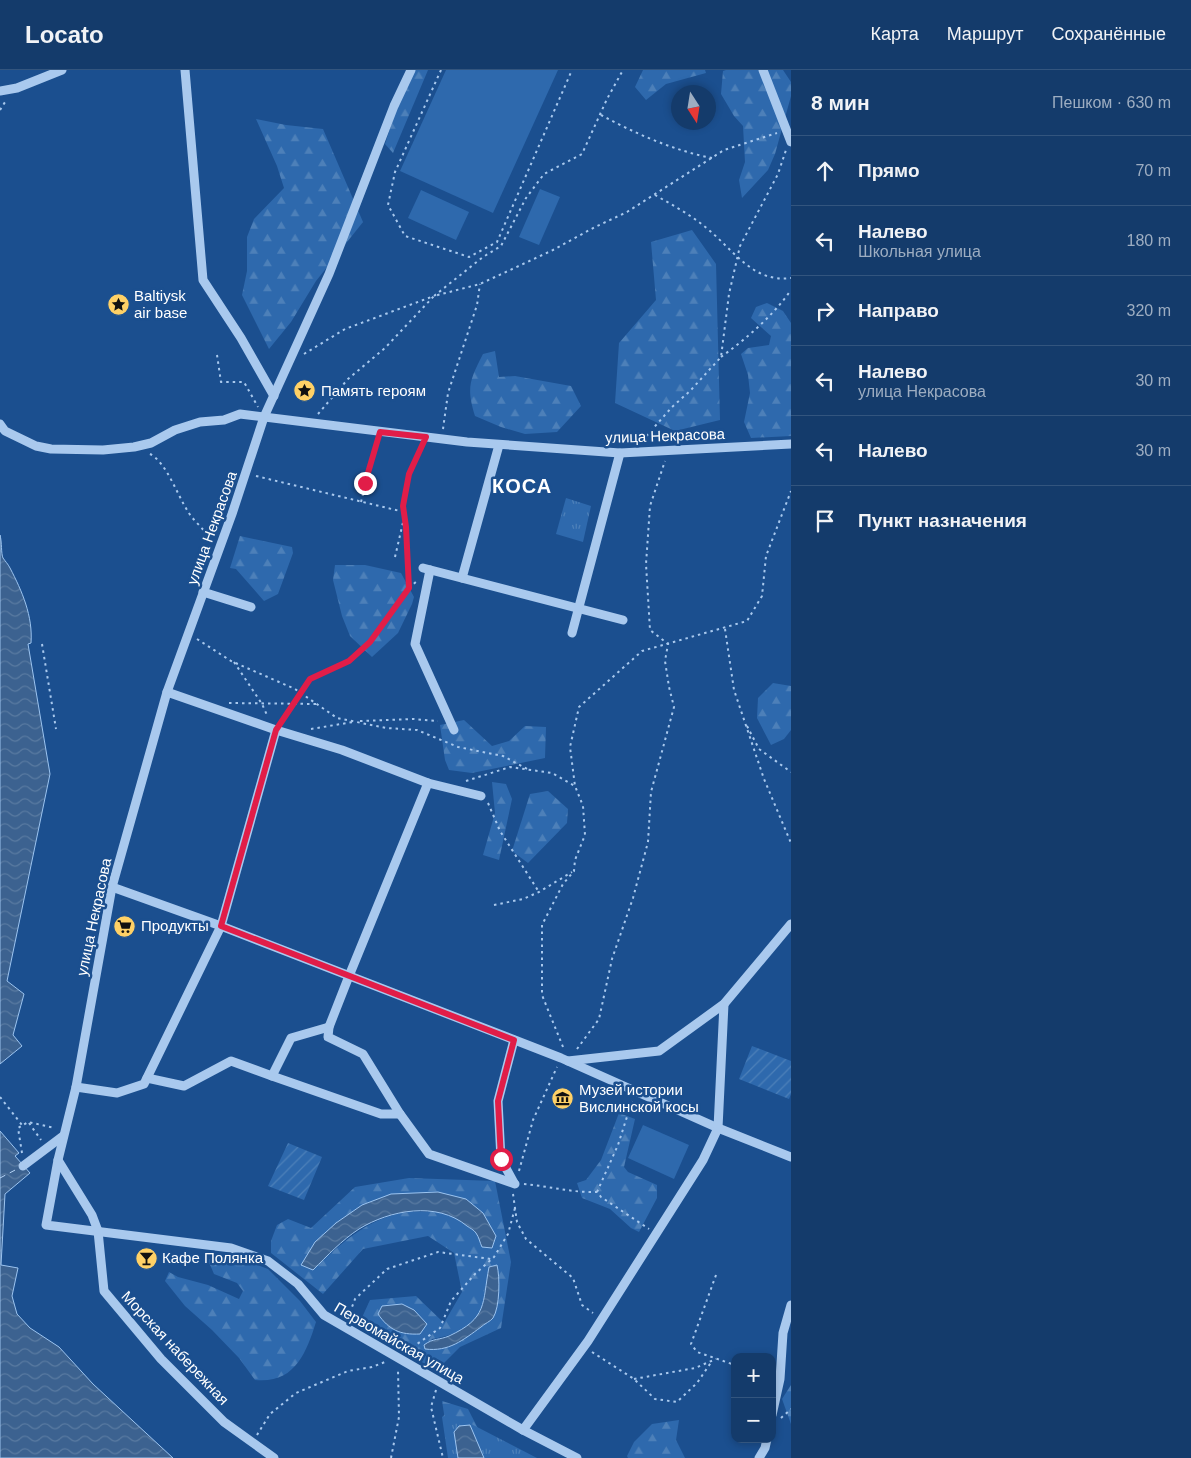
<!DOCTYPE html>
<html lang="ru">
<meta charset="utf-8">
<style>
body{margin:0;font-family:Helvetica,sans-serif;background:#1d4271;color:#f1f3f6}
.controls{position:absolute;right:15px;bottom:15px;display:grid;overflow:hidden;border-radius:10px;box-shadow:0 2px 8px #0003}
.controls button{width:45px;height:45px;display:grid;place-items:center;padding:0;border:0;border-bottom:1px solid #33557e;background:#143b6b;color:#f1f3f6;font:25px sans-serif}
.compass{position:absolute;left:671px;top:15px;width:45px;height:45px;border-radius:50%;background:#143b6b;box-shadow:0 2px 8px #0003;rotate:168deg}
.stop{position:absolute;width:15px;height:15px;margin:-11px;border:4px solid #e11d48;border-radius:50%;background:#fff}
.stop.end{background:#e11d48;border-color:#fff;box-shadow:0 1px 5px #0008}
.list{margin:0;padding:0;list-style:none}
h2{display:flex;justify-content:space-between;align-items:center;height:65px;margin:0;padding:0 20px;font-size:21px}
h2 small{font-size:16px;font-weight:400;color:#9dadc1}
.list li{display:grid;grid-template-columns:32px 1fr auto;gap:15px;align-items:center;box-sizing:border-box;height:70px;padding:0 20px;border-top:1px solid #33557e}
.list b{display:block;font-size:19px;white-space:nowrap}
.list p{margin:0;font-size:16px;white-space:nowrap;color:#9dadc1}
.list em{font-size:16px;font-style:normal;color:#9dadc1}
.icon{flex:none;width:28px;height:28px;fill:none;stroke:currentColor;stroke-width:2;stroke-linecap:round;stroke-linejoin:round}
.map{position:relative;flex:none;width:791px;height:1388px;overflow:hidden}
header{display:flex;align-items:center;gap:30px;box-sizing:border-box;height:70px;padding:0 25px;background:#143b6b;border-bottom:1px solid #33557e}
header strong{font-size:24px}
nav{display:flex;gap:28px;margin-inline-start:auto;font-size:18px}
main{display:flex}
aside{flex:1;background:#143b6b}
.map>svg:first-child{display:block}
.grass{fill:#2e69ad}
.forest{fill:url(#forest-firs);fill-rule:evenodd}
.park{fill:url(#park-tufts)}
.garden{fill:url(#garden-furrows)}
.water{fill:url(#water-waves);stroke:#9cc4f0}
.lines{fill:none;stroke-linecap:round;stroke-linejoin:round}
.ferry{stroke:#b5d3f5;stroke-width:1;stroke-dasharray:6 5;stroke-linecap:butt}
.path{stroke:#a9c9ee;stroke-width:2;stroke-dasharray:2.5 4;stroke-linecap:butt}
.minor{stroke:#a9c9ee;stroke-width:9}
.route{stroke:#e11d48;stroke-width:6}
.labels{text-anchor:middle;stroke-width:5;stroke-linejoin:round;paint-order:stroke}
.poi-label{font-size:15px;fill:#fff;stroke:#1b4f8f;text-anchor:start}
.street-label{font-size:15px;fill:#fff;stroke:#1b4f8f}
.district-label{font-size:20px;font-weight:bold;letter-spacing:1px;fill:#fff;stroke:#1b4f8f}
</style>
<header>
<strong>Locato</strong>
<nav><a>Карта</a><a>Маршрут</a><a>Сохранённые</a></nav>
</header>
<main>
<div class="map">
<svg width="791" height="1388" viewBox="0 0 791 1388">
<defs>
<pattern id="forest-firs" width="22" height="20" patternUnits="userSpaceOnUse" patternTransform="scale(1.25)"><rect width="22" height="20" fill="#2e69ad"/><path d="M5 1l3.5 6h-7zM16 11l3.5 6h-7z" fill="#4d80b9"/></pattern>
<pattern id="park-tufts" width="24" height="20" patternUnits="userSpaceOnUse" patternTransform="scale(1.25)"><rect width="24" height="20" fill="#2e69ad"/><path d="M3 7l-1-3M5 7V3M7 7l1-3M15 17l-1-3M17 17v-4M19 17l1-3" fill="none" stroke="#4d80b9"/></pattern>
<pattern id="garden-furrows" width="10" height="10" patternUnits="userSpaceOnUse" patternTransform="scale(1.25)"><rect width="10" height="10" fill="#2e69ad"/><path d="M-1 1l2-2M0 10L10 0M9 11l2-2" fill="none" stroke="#4d80b9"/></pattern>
<pattern id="water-waves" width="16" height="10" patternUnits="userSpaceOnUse" patternTransform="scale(1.25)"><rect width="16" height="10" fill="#3c6290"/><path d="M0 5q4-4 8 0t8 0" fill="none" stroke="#597aa1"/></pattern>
</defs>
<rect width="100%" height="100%" fill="#1b4f8f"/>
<g class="grass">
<path d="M446 0H558L493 143 400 101Z"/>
<path d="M540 119 560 127 539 175 519 167Z"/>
<path d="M421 120 469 142 456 170 408 148Z"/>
<path d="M643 1055 689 1075 674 1109 628 1088Z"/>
</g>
<g class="forest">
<path d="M415 0H428L393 83 385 74 396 40Z"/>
<path d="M643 0H705L706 3 666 14 646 30 635 17Z"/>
<path d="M726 0H783L791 12V26L775 84 768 100 742 128 739 110 745 92 743 56 734 46 721 24 723 1Z"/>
<path d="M256 49 286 55 323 59 363 152 316 211 291 252 269 279 242 225 247 201V167L254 149 284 118 277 96Z"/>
<path d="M692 160 716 194 720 350 675 361 615 333 619 273 656 230 651 172Z"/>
<path d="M767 233 783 241 791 253V366L751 368 744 352 750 323 748 305 741 284 748 278 769 275 771 266 751 248 756 237Z"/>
<path d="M495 281 499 307 515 306 571 316 581 336 557 362 525 364 501 357 475 346C466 317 470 310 483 284Z"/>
<path d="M240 466 292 477 293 483 278 524 264 531 236 499 230 498Z"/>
<path d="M335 495H365L401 503 414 527 412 534 398 563 372 587 350 566 342 546 333 510Z"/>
<path d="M773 613 791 616V660L784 669 771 675 757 648 758 628Z"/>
<path d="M464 650 492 676 509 671 525 656 546 657 545 688 472 703 449 700 445 690 440 655Z"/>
<path d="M492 712 506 714 512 729 499 790 483 785 495 743Z"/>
<path d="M548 721 568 739 567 753 528 793 512 781 530 724Z"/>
<path d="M619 1043 635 1049 624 1097 628 1102 657 1115V1128L639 1162 631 1158 610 1139 582 1128 577 1113 586 1110 601 1090Z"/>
<path d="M409 1108 495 1111 511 1192 501 1258 460 1277 437 1300 414 1288 359 1254 370 1230 416 1226 444 1253 462 1222 454 1183 428 1166 363 1179 323 1224 271 1183V1171L277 1155 288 1149 311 1158 355 1117ZM362 1135 483 1143 477 1163C467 1156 459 1149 448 1144 441 1141 432 1142 425 1142 379 1138 344 1170 313 1200ZM485 1217 493 1248 425 1278 432 1269C446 1267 469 1260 477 1247 483 1238 484 1227 485 1217Z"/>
<path d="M218 1184 241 1189 268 1199 300 1231 316 1252C306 1284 294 1314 255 1310L239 1288 212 1260 185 1236 165 1211 169 1202 178 1207 208 1215 239 1229 243 1221 237 1213 214 1204 208 1190Z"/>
<path d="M791 1315V1354L782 1329Z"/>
<path d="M442 1331 468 1339 489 1380 448 1369Z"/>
<path d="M679 1350 676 1370 685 1388H628L627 1386 634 1372 652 1354Z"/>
</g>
<g class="park">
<path d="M566 428 591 436 583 472 556 464Z"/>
<path d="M448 1342 537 1388H448L442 1347Z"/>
</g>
<g class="garden">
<path d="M752 976 791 991V1024L789 1029 739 1009Z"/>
<path d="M288 1073 322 1087 304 1130 268 1116Z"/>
</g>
<g class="water">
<path d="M0 465C2 472 1 484 3 488 5 491 8 494 10 498 22 521 33 546 31 573L28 574 50 704 7 911 24 924 13 965 22 976 0 994Z"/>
<path d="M0 1061 19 1083 15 1086 30 1103 5 1124 1 1195 18 1198 12 1226 17 1244 30 1258 59 1277 93 1314 173 1388H0Z"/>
<path d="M438 1122 466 1129 483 1143 496 1166 492 1178 482 1177C480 1173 479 1167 476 1163 474 1160 470 1158 467 1156 437 1131 390 1140 359 1159 342 1170 327 1186 313 1200L301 1195 315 1172 336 1153 362 1135 391 1124Z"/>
<path d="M497 1195C500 1207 500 1237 493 1248 491 1251 484 1254 481 1257 463 1270 449 1282 425 1279L424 1275C433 1268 440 1270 449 1266 488 1248 482 1234 489 1197Z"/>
<path d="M402 1234 414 1240 427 1254 420 1264C400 1265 389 1260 378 1244L382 1236Z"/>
<path d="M470 1355 484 1388H458L454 1362 459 1356Z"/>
</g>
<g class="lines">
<path class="ferry" d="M0 1108 19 1098"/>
<g class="path">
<path d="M441 0 395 102 388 135 405 166 469 187 497 172 572 0"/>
<path d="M0 40 7 29"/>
<path d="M601 45C634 63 675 81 712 88"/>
<path d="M655 125C674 136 693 146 710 161 735 182 754 213 791 208"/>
<path d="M304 284 345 259 434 226 483 187 501 176 526 128 544 104 582 84 607 29 623 0"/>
<path d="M217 285 221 312H244L258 337"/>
<path d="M721 287C747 268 772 247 791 220"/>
<path d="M318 344 348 309 385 278 434 226 480 214 553 180 595 157 627 142 724 80 777 63"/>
<path d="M443 359 448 323 477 235 480 214"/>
<path d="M642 371 672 337 690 321 721 287 729 224 740 176 778 104 786 80"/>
<path d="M150 384C166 392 177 424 187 440 193 451 205 459 211 471"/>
<path d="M256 406 404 442"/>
<path d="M361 432 377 371"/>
<path d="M395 487 404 448"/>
<path d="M409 518 417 511"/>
<path d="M725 559 734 620 764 709 791 773"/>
<path d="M197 569 231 591 295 619 337 648 386 658 417 660 458 677 503 686 529 700"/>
<path d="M42 574 56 659"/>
<path d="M234 592 262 634 267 645"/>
<path d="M229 633 317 634"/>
<path d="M360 651 413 649 438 651"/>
<path d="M281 652 310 609 349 591 370 572 409 518 406 457 403 436 409 404 421 377"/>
<path d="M747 656 759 679 791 702"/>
<path d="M311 659 353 652"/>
<path d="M466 711 510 697 552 703 575 716"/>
<path d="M488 733 500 761 539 822"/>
<path d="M494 835 523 829 539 822 572 802"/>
<path d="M563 977 542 925V855L563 814 574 801 575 790 585 765 583 736 575 716 570 677 579 637 642 581 747 551 762 526 766 486 791 421"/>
<path d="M577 979 599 949 612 889 633 828 648 772 651 722 674 637 669 617 665 591 668 574 650 560 646 494 650 436 665 391"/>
<path d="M0 1027 22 1055"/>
<path d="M29 1053 41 1070"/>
<path d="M22 1083 18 1058 28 1052 55 1058"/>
<path d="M519 1101 533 1050 557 997"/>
<path d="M524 1114C548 1116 573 1123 597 1122L601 1127 649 1159"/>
<path d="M597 1122 618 1075 632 1031"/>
<path d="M513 1124 517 1152 526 1169 573 1208 582 1235 593 1243"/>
<path d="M716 1205 691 1274 697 1282 735 1295"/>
<path d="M350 1249 349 1245 355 1229 387 1199 438 1182 491 1189"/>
<path d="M407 1281 440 1258 451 1231 475 1204 494 1187 508 1164 515 1138"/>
<path d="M592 1282 634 1309 655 1329 677 1332 697 1313 712 1291"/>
<path d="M634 1309 695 1298 716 1289"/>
<path d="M436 1320 431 1337 443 1388"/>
<path d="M781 1348 791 1339"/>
<path d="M257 1365 270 1344 296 1323 348 1301 372 1297 385 1292"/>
<path d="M391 1388 399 1347 398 1300"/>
</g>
<g class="minor">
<path d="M185 0 203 210 241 268 274 326"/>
<path d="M411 0 394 36 329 204 264 347 232 444 167 622 112 817 76 1017 58 1090 46 1155 231 1178 268 1191 298 1214 324 1245 523 1360 577 1388"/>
<path d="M763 0 791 72"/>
<path d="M0 21 17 18 62 0"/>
<path d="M0 354 5 361 36 376 51 379 103 380 134 377 151 373 175 360 200 352 224 350 240 344 467 372 620 383 791 374"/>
<path d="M423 498 623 550"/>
<path d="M430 500 415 574 454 660"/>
<path d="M462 508 499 375"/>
<path d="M203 522 251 537"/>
<path d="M572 563 620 383"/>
<path d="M167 622 276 660 342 680 428 713 481 726"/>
<path d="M428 713 349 906 329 957 328 967 363 984 400 1044 429 1084 515 1114"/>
<path d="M112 817 221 856 561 988 718 1058 791 1087"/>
<path d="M568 991 659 981 724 934 791 854"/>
<path d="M272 1006 381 1044H400"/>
<path d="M147 1008 184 1016 231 991 272 1006 291 968 329 957"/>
<path d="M76 1017 117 1023 144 1014 221 856 276 660"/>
<path d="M58 1090 92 1145 98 1161 104 1221 161 1289 224 1352 274 1388"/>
<path d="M23 1096 63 1066"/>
<path d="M514 1113 501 1089 498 1031 514 970"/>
<path d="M772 1345 780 1309 783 1263 791 1235"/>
<path d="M523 1360 588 1271 703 1090 718 1058 724 934"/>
<path d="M759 1388 765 1378 767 1369"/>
</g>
</g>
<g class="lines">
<path class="route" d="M365 413 380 362 426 367 409 404 403 436 406 457 409 518 370 572 349 591 310 609 276 660 221 856 514 970 498 1031 501 1089"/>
</g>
<defs>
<symbol id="sight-disc" viewBox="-11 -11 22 22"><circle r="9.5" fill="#ffd166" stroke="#1b4f8f"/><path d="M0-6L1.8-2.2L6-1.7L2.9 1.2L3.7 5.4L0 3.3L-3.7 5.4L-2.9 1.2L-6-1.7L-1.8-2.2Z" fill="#111"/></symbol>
<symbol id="supermarket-disc" viewBox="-11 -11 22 22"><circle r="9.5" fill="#ffd166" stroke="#1b4f8f"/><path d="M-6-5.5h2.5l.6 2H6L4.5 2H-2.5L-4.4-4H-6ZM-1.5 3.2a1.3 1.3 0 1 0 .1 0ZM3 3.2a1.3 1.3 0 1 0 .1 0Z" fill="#111"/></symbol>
<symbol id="museum-disc" viewBox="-11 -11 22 22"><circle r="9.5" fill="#ffd166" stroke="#1b4f8f"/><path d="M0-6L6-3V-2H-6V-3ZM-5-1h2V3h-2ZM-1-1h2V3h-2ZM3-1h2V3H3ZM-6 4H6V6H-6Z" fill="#111"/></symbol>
<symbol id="bar-disc" viewBox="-11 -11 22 22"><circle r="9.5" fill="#ffd166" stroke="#1b4f8f"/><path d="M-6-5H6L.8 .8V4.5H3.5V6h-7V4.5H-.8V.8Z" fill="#111"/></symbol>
</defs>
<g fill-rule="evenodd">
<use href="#sight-disc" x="106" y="222" width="25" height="25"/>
<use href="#sight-disc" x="292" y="308" width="25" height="25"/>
<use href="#supermarket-disc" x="112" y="844" width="25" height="25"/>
<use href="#museum-disc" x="550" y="1016" width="25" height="25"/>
<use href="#bar-disc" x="134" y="1176" width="25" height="25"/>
</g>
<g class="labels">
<g class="poi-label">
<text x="134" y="231">Baltiysk<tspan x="134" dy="17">air base</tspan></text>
<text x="321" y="326">Память героям</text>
<text x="141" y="861">Продукты</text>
<text x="579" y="1025">Музей истории<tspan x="579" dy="17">Вислинской косы</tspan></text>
<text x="162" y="1193">Кафе Полянка</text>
</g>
<g class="street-label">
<text transform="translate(665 366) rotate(-2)" y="5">улица Некрасова</text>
<text transform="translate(212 458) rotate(-70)" y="5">улица Некрасова</text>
<text transform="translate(94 847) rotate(-78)" y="5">улица Некрасова</text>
<text transform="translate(399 1273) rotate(30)" y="5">Первомайская улица</text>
<text transform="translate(175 1278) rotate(47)" y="5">Морская набережная</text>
</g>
<g class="district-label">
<text x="522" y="423">КОСА</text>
</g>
</g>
</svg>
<div class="controls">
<button>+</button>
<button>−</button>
</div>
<svg class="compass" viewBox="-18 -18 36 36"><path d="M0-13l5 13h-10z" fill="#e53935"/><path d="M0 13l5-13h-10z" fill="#9dadc1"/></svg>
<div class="stop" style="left:501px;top:1089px"></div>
<div class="stop end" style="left:365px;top:413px"></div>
</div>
<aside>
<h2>8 мин<small>Пешком · 630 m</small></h2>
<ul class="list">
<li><svg class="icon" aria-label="ahead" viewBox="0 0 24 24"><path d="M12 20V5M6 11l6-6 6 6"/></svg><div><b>Прямо</b></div><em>70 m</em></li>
<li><svg class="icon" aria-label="left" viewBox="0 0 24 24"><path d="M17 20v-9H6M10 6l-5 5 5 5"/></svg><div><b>Налево</b><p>Школьная улица</p></div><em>180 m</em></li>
<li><svg class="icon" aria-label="right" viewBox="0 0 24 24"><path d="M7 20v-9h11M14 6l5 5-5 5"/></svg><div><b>Направо</b></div><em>320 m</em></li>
<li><svg class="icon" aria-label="left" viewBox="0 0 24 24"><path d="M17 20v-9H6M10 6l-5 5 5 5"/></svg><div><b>Налево</b><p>улица Некрасова</p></div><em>30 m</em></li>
<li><svg class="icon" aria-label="left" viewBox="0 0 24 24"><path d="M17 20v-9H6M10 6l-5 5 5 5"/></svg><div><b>Налево</b></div><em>30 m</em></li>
<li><svg class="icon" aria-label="arrive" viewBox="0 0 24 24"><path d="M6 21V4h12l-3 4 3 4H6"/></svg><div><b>Пункт назначения</b></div></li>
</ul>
</aside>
</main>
